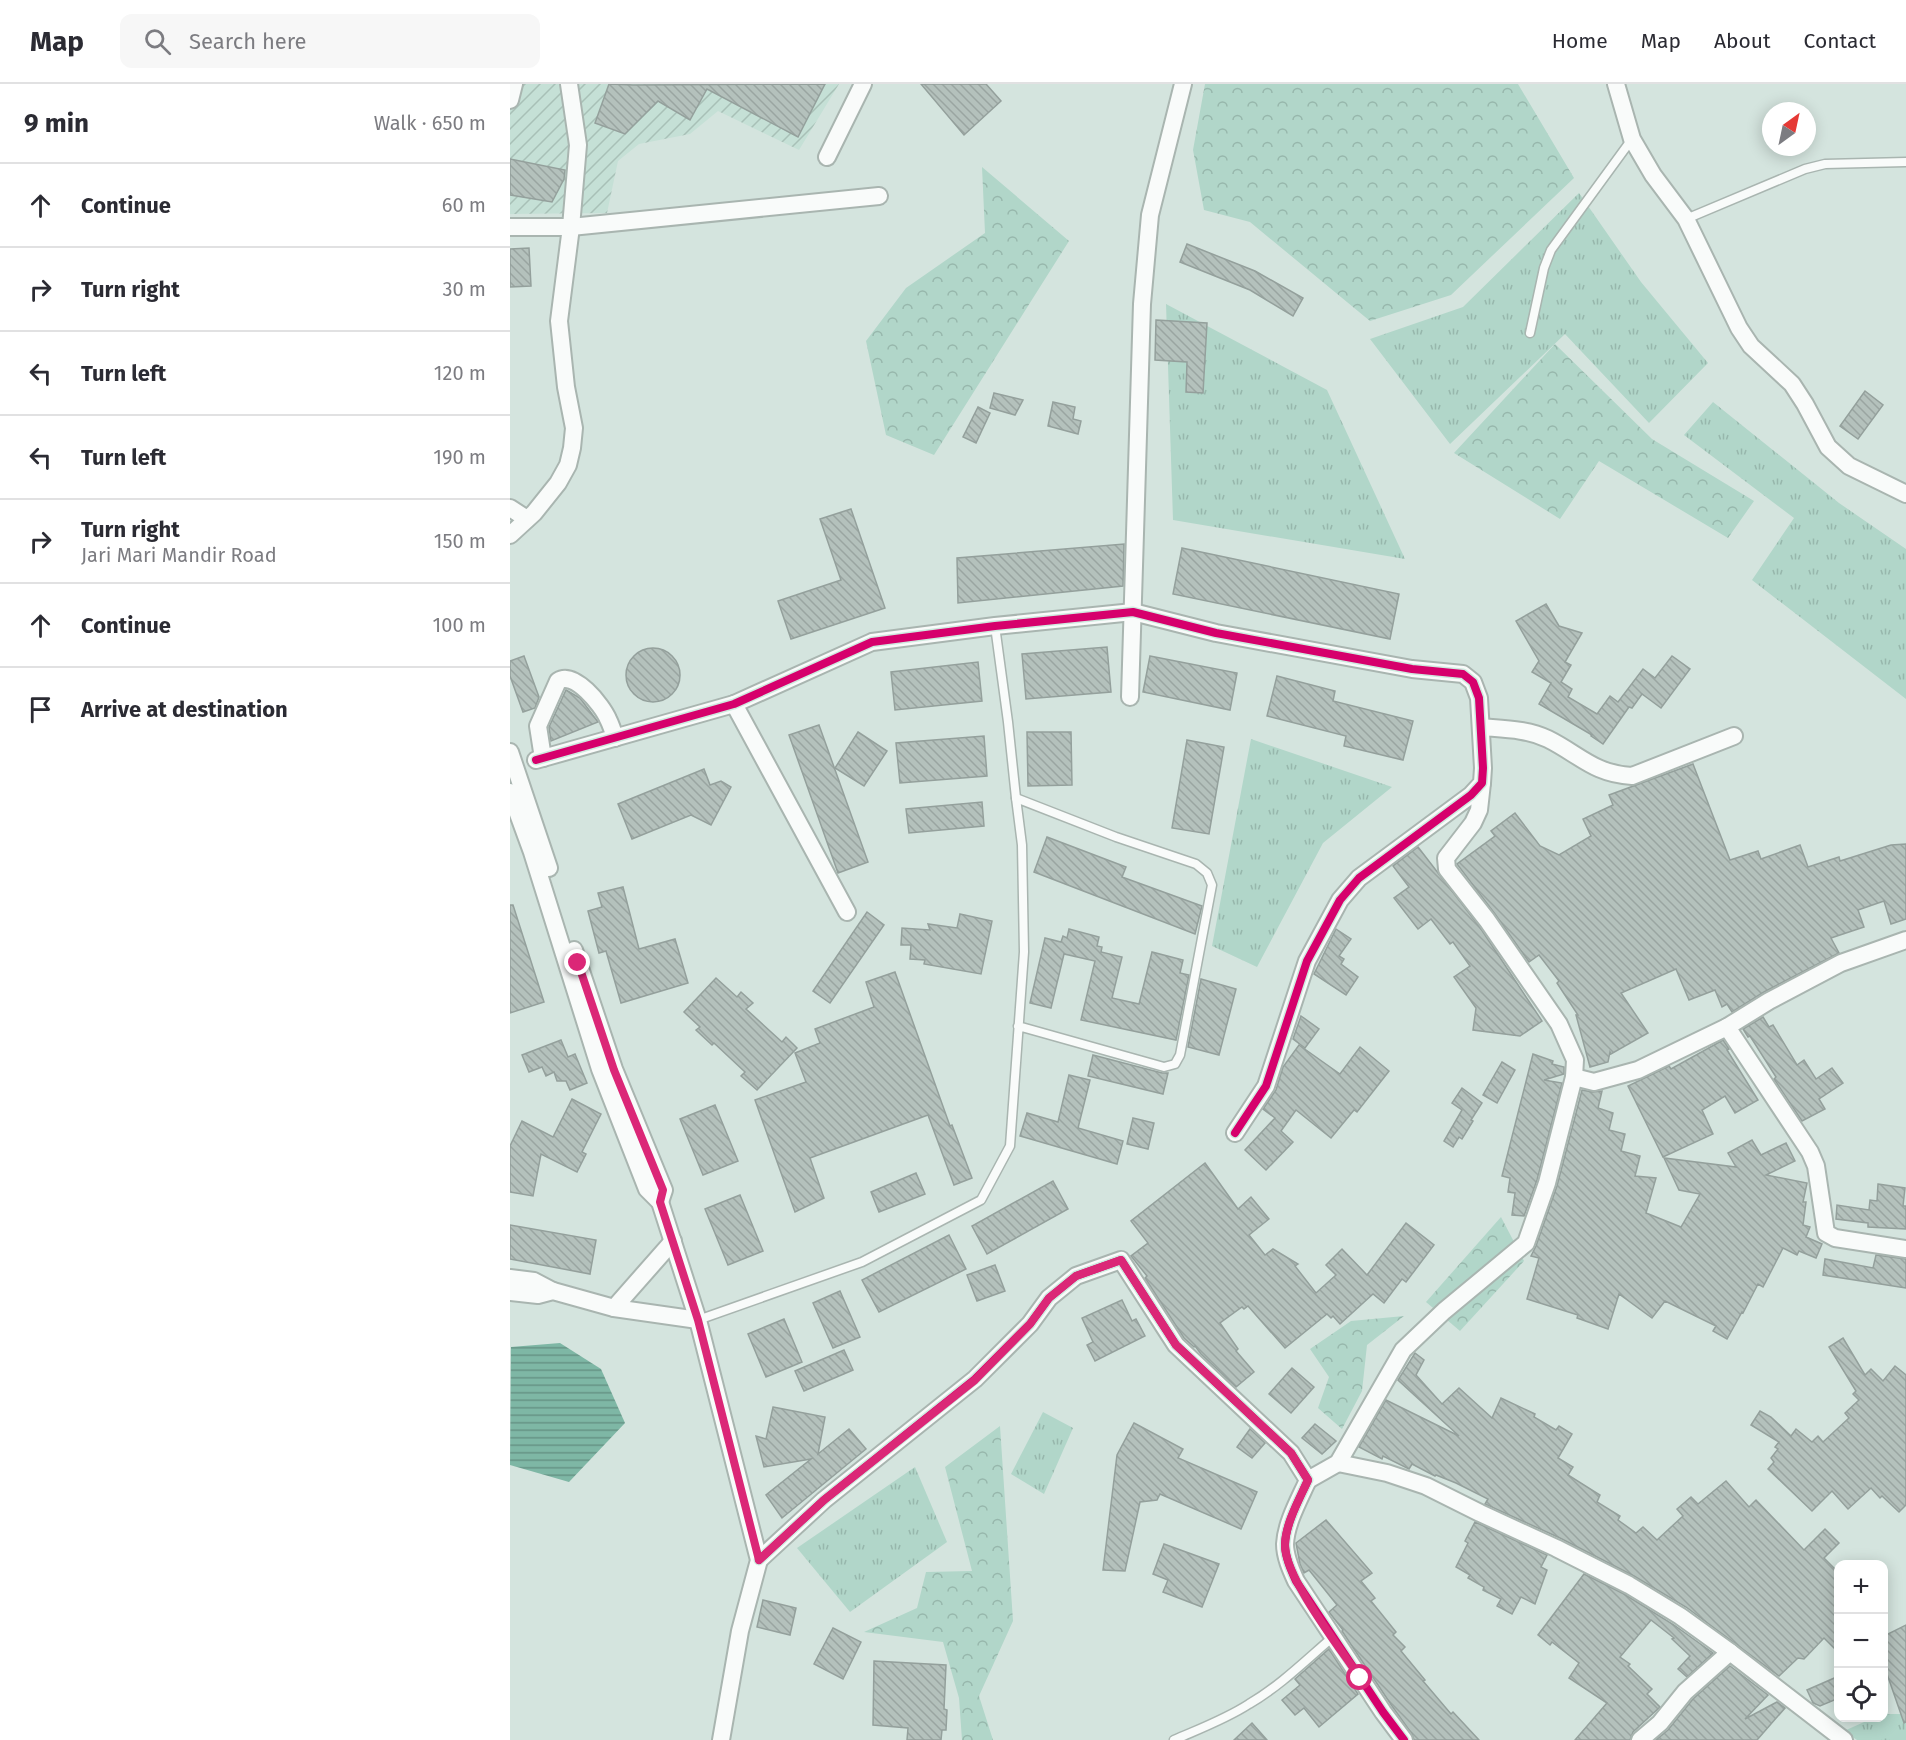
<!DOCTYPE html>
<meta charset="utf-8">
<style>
body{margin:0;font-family:"Fira Sans",sans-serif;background:#f7f7f7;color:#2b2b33}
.controls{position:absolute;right:18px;bottom:18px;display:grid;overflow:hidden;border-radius:12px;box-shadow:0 3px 15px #0003}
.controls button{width:54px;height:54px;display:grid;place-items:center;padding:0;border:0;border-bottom:2px solid #e1e1e2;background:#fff;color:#2b2b33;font:30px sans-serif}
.compass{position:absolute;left:1252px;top:18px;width:54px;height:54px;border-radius:50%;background:#fff;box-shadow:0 3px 15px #0003;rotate:33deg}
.stop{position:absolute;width:18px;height:18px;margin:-14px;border:4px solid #db2777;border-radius:50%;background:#fff}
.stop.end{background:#db2777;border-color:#fff;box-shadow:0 2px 6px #0008}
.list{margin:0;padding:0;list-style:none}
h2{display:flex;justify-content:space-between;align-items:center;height:78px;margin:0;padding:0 24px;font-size:26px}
h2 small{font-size:20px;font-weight:400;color:#7c7c81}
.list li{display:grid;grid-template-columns:39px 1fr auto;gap:18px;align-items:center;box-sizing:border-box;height:84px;padding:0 24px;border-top:2px solid #e1e1e2}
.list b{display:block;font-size:22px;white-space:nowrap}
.list p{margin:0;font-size:20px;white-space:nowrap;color:#7c7c81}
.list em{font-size:20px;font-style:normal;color:#7c7c81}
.icon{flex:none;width:33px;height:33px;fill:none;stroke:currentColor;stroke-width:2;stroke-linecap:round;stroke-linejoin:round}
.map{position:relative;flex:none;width:1396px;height:1656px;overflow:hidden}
header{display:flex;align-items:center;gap:36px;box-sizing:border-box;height:84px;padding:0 30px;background:#fff;border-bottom:2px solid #e1e1e2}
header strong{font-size:28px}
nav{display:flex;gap:33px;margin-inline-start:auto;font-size:21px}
.search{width:420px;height:54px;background:#f7f7f7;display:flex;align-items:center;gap:15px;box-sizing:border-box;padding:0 21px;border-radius:12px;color:#7c7c81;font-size:22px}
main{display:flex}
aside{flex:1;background:#fff}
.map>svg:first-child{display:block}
.industrial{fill:url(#industrial-furrows)}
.grass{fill:url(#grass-tufts)}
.forest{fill:url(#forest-crowns)}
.water{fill:url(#water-rules)}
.building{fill:url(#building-back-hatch);stroke:#94a09c;stroke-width:1.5}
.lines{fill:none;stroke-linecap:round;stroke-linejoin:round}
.service-casing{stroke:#a9b5b0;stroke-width:11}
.minor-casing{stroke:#a9b5b0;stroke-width:20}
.service{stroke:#f9fbfa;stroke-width:8}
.minor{stroke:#f9fbfa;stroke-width:16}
.cycleway-casing{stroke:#ceeadf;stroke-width:11}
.cycleway{stroke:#d6006c;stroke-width:8}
.route{stroke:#db2777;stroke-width:8}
</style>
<header>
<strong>Map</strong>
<div class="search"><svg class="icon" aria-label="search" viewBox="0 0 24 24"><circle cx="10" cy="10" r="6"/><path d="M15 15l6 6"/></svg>Search here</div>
<nav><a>Home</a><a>Map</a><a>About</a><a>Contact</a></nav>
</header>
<main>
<aside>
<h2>9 min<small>Walk · 650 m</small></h2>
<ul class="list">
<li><svg class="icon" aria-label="ahead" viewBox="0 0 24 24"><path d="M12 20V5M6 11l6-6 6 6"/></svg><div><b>Continue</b></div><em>60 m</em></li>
<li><svg class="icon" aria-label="right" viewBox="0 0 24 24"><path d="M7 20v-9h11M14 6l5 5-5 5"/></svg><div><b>Turn right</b></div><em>30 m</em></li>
<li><svg class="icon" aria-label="left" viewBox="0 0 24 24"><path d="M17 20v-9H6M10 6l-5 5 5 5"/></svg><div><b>Turn left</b></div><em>120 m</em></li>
<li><svg class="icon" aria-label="left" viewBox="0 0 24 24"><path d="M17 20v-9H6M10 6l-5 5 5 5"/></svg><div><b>Turn left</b></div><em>190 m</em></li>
<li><svg class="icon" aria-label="right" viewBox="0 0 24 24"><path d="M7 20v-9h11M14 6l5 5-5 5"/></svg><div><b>Turn right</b><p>Jari Mari Mandir Road</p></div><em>150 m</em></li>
<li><svg class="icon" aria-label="ahead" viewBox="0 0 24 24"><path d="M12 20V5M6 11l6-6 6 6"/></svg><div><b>Continue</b></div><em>100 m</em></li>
<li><svg class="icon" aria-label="arrive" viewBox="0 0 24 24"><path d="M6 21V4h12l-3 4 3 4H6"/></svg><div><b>Arrive at destination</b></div></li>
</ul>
</aside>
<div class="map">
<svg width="1396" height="1656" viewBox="0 0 1396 1656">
<defs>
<pattern id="industrial-furrows" width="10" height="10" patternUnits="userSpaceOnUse" patternTransform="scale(1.5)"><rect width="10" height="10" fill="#c5e0d6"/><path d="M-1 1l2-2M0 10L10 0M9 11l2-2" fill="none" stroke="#a8c0b7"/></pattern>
<pattern id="grass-tufts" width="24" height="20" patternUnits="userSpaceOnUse" patternTransform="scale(1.5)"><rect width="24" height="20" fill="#b1d6c9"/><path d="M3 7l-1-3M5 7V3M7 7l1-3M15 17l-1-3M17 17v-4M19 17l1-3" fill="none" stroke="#97b7ac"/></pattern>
<pattern id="forest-crowns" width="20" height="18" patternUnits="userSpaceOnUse" patternTransform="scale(1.5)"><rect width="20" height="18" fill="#b1d6c9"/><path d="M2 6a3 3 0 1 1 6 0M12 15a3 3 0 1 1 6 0" fill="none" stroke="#97b7ac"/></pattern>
<pattern id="water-rules" width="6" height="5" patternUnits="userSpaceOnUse" patternTransform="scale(1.5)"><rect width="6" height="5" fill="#7eb7a5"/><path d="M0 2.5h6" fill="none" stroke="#669486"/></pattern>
<pattern id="building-back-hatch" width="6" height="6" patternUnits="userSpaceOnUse" patternTransform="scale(1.5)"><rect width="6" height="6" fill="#b4c1bc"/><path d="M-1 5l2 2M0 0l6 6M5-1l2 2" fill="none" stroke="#9aa5a1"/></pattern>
</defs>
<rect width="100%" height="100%" fill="#d4e4de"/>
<path class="industrial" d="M0 0H329L289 66 208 27 180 50 129 60 108 77 97 129 0 130Z"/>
<g class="grass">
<path d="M1069 109 1131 198 1198 279 1139 339 1055 250 940 360 860 255 953 223Z"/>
<path d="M656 220 817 306 895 475 663 436Z"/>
<path d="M1203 318 1329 419 1396 465V615L1242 496 1284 434 1174 351Z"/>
<path d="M741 655 882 703 813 759 747 883 702 862Z"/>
<path d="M533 1328 563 1344 534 1410 501 1390Z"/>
<path d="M405 1383 437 1458 340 1528 287 1464Z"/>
<path d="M1374 1630H1396V1656H1347L1334 1647 1363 1634H1374Z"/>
</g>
<g class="forest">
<path d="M695 0H1008L1064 94 941 211 860 237 740 138 694 126 683 66Z"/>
<path d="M472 83 559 157 424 371 376 351 356 257 396 204 475 149Z"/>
<path d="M1045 260 1142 355 1244 417 1218 454 1089 377 1050 435 944 369Z"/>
<path d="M991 1133 1014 1177 950 1247 916 1218Z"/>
<path d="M894 1232 857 1261 852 1307 832 1345 808 1324 819 1293 800 1265 841 1237Z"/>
<path d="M490 1342 503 1537 469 1612 483 1656H452L449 1614 433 1558 354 1548 407 1524 416 1488 462 1487 435 1383Z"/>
</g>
<path class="water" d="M50 1259 91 1285 115 1339 59 1398 0 1381 1 1263Z"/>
<g class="building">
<path d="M99 0 123 1 315 0 288 53 197 5 180 36 148 17 115 50 85 39Z"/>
<path d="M411 0H476L491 17 454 51Z"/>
<path d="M0 75 55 86 54 95 42 118 0 111Z"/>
<path d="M677 160 745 187 793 214 783 232 740 206 670 178Z"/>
<path d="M19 164 21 202 0 203V165Z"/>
<path d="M646 236 697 239 693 309 676 308 677 278 645 276Z"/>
<path d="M1355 307 1373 321 1348 355 1330 342Z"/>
<path d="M484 309 513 316 505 331 480 324Z"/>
<path d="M543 318 565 323 563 335 571 337 568 350 538 342Z"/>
<path d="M468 323 480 329 466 359 453 353Z"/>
<path d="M341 425 375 524 281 555 268 517 331 496 310 435Z"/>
<path d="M614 460 613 502 448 519 447 474Z"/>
<path d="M672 464 889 510 880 555 663 510Z"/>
<path d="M1036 520 1049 542 1072 549 1055 578 1061 581 1051 598 1062 605 1058 613 1087 630 1100 612 1108 618 1133 585 1145 594 1162 572 1180 585 1151 624 1132 610 1122 624 1119 623 1093 660 1081 652 1082 651 1029 620 1041 599 1022 588 1029 577 1006 537Z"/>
<path d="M597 563 601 608 516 615 512 570Z"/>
<circle cx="143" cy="591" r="27"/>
<path d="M14 572 29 613 25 624 13 628 0 592V577Z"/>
<path d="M640 572 727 589 720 626 633 608Z"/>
<path d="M468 578 472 617 385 626 381 588Z"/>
<path d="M767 592 825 607 823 617 903 637 893 676 834 662 836 652 757 632Z"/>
<path d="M56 606 70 614 88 638 41 657 39 643Z"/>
<path d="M309 641 358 778 328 789 279 651Z"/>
<path d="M348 648 377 667 354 702 325 684Z"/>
<path d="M517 648H561L562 701 518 702Z"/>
<path d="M474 652 477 692 390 699 386 659Z"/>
<path d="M677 656 714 663 699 750 662 744Z"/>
<path d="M1183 680 1220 776 1248 767 1251 775 1290 761 1298 783 1329 773 1330 777 1381 761 1396 760V835L1381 840 1374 817 1348 826 1354 843 1321 854 1329 869 1254 908 1222 928 1217 920 1212 923 1205 906 1179 916 1166 885 1111 909 1138 949 1101 970 1100 968 1098 978 1080 983 1066 931H1068L1047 899 1049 897 1029 871 1019 878 985 830 947 780 985 752 981 747 1005 729 1030 762 1049 771 1081 752 1073 735 1103 721 1099 711Z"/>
<path d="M194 685 200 701 211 697 221 703 201 741 181 731 122 755 108 720Z"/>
<path d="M472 718 474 742 399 749 396 725Z"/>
<path d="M537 753 616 783 612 793 692 822 685 850 524 788Z"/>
<path d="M908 763 969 842 1032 937 1010 952 963 946 966 924 944 893 960 882 943 858 940 860 921 835 908 845 884 814 899 803 883 782Z"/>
<path d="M113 803 129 865 165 855 178 899 111 919 96 867 89 869 78 827 92 823 88 809Z"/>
<path d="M0 821H3L34 918 0 929Z"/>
<path d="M357 828 374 841 320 919 303 907Z"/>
<path d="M450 830 482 837 471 890 414 880 415 876 400 875 401 861H391L392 844 420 846 418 840 447 844Z"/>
<path d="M559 845 589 853 587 862 592 863 591 868 612 873 602 914 629 920 642 868 673 876 670 889 679 891 666 956 571 936 585 877 554 870 541 924 520 919 535 854 551 858 553 852 557 854Z"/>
<path d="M826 845 841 855 829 872 834 875 831 880 848 893 836 911 804 890Z"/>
<path d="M385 888 440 1042 442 1041 462 1094 444 1101 418 1031 300 1074 314 1114 285 1128 245 1016 296 998 285 969 310 959 305 945 364 923 356 898Z"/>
<path d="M206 894 227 913 231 908 243 919 236 925 272 958 276 953 287 964 247 1006 231 992 235 988 204 959 202 961 186 946 190 943 174 928Z"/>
<path d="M691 895 726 905 709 971 678 963Z"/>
<path d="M791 932 809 945 795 964 783 955Z"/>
<path d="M1253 933 1259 943 1263 941 1287 981 1294 976 1306 995 1322 984 1333 999 1309 1015 1315 1025 1292 1037 1264 995 1266 993 1240 952 1238 953 1233 945Z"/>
<path d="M51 956 58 973 65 970 77 999 60 1006 56 997H47L44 988 36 992 32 983 19 988 12 971Z"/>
<path d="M1213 956 1219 965 1217 966 1248 1016 1225 1029 1215 1012 1192 1026 1203 1050 1153 1073 1118 1002 1159 982 1161 985Z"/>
<path d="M789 961 830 990 850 963 879 987 847 1028 844 1026 821 1054 786 1026 771 1047 783 1058 756 1086 735 1066 765 1034 753 1025 766 1006 773 983Z"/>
<path d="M1023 970 1043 977 1042 980 1054 983V990L1034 996 1052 999 1027 1096 1014 1132 1002 1131 1005 1109 998 1108 1000 1094 992 1092Z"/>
<path d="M583 971 652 989H658L653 1010 578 992Z"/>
<path d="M992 978 1005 986 987 1019 973 1011Z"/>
<path d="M559 991 580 996 568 1044 613 1057 607 1080 510 1052 517 1029 548 1038Z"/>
<path d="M952 1004 972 1019 961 1036 963 1037 952 1055 949 1053 943 1063 934 1057 952 1026 942 1019Z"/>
<path d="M1072 1006 1082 1008 1092 1007 1088 1024 1103 1029 1099 1046 1115 1050 1111 1067 1130 1072 1125 1092 1146 1094 1136 1129 1171 1143 1190 1110 1169 1106 1154 1074 1226 1083 1218 1069 1242 1056 1251 1071 1276 1059 1285 1077 1256 1091 1297 1099 1293 1118H1296L1293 1141 1300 1143 1296 1153 1312 1160 1306 1174 1289 1167 1287 1171 1273 1164 1253 1203 1248 1200 1233 1229 1232 1228 1217 1255 1203 1247 1206 1242 1155 1217 1142 1234 1109 1210 1098 1245 1067 1234 1068 1231 1017 1215 1029 1174 1021 1172 1026 1162 1047 1102Z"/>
<path d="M62 1015 91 1030 72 1068 76 1070 67 1088 31 1070 23 1112 0 1108V1062L12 1037 43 1053Z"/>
<path d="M205 1021 228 1077 193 1091 170 1035Z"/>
<path d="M623 1034 644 1039 638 1065 617 1060Z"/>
<path d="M695 1079 728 1125 741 1113 759 1135 739 1151 755 1171 763 1165 788 1180 785 1182 806 1209 826 1191 816 1181 832 1165 857 1191 896 1139 924 1161 896 1198 892 1195 874 1219 863 1210 830 1240 823 1232 821 1234 817 1230 775 1264 738 1222 734 1225 732 1223 710 1239 728 1265 726 1267 744 1288 726 1303 691 1270 685 1262 684 1263 674 1254 635 1194 637 1192 621 1172 638 1159 621 1137Z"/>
<path d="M406 1089 415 1110 369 1128 361 1108Z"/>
<path d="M543 1097 558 1125 477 1170 462 1142Z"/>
<path d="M1368 1100 1395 1104 1393 1122H1396V1145L1358 1143V1139L1326 1135 1327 1121 1359 1126 1360 1116 1367 1117Z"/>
<path d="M230 1111 253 1167 218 1181 195 1125Z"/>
<path d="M0 1141 86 1156 80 1190 0 1175Z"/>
<path d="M439 1151 456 1185 369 1228 352 1196Z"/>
<path d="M1366 1171 1396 1175V1204L1313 1191 1315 1175 1363 1184Z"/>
<path d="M485 1181 495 1207 467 1217 457 1191Z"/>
<path d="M330 1207 350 1253 323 1264 303 1219Z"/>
<path d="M612 1216 622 1237 626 1235 635 1252 585 1277 577 1261 583 1258 572 1234Z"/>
<path d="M274 1235 292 1278 256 1293 238 1250Z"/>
<path d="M1333 1254 1355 1291 1361 1285 1373 1297 1385 1282 1396 1291V1421L1389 1428 1372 1412 1370 1414 1361 1404 1338 1425 1322 1407 1302 1427 1258 1385 1264 1378 1261 1374 1268 1365 1265 1363 1269 1358 1241 1341 1250 1327 1261 1333 1281 1352 1286 1345 1302 1358 1308 1352 1313 1358 1339 1334 1335 1329 1349 1316 1343 1310 1346 1307 1319 1263Z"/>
<path d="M334 1266 343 1286 294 1307 285 1287Z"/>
<path d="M905 1269 914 1276 906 1291 932 1320 949 1304 982 1334 991 1314 1025 1330 1024 1333 1046 1346 1049 1342 1062 1350 1048 1374 1063 1383 1058 1391 1090 1411 1087 1418 1110 1432 1108 1436 1126 1449 1133 1443 1147 1456 1173 1432 1167 1425 1181 1413 1188 1420 1216 1397 1239 1423 1246 1416 1294 1466 1315 1445 1329 1459 1314 1474 1329 1489V1569L1314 1554 1294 1575 1288 1574 1269 1592 1176 1523 1124 1492 1050 1454 975 1420 978 1415 946 1399 926 1391 925 1392 902 1380 899 1385 873 1372 872 1375 849 1363 876 1316 949 1352 888 1296Z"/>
<path d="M782 1284 804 1303 781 1329 759 1310Z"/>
<path d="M263 1323 315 1333 308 1370 339 1345 356 1365 272 1434 256 1411 301 1375 254 1383 246 1352 256 1355Z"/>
<path d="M624 1339 673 1365 668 1374 747 1408 731 1445 650 1410 647 1416 630 1418 615 1487 593 1486 607 1371Z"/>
<path d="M805 1340 826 1357 812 1370 792 1354Z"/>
<path d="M740 1345 755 1359 742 1374 727 1363Z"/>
<path d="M816 1436 862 1489 851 1497 865 1514 861 1517 886 1548 883 1551 895 1563 891 1567 915 1596 913 1597 941 1630 943 1628 969 1656H904L902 1650 882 1622 832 1547 833 1546 819 1528 827 1521 799 1486 794 1489 790 1480 786 1459Z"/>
<path d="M965 1438 1037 1471 1031 1483 1037 1486 1025 1520 1011 1513 1002 1530 987 1522 991 1515 973 1506 974 1503 958 1494 960 1491 946 1483 958 1459 955 1457Z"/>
<path d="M654 1460 709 1480 692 1523 653 1508 658 1496 643 1490Z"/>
<path d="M1074 1490 1114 1510 1164 1541 1203 1569 1177 1593 1168 1585 1180 1572 1162 1555 1164 1554 1141 1536 1110 1573 1120 1580 1118 1582 1142 1605 1137 1610 1150 1623 1123 1648 1120 1656H1065L1097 1619 1059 1594 1069 1579 1042 1558 1040 1561 1028 1551Z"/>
<path d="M253 1516 286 1524 280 1551 247 1543Z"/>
<path d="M1396 1541V1638L1394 1639 1377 1590 1374 1592V1552Z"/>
<path d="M323 1544 351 1558 333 1595 304 1580Z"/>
<path d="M819 1565 848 1610 809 1643 794 1624 785 1631 772 1616 790 1601 785 1595Z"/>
<path d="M364 1577 436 1581 434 1625 437 1626 436 1646H432L431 1656H397L398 1644 363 1641Z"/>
<path d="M1220 1582 1258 1611 1235 1635 1267 1618 1275 1624 1247 1656H1146L1158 1646 1183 1615Z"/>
<path d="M1329 1592V1614L1310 1622 1303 1619 1297 1606Z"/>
<path d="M742 1639 757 1656H724Z"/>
</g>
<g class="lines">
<defs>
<g id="service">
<path d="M1176 135 1295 85 1315 80 1396 78"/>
<path d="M1020 249 1034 184 1041 166 1122 55"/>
<path d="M485 542 498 638 506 714"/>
<path d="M188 1236 352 1178 471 1116 500 1062 514 868 512 761 506 714 606 753 686 780 697 789 702 801 670 971 665 980 654 983 508 942"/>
<path d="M664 1656C689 1645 716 1635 739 1620 770 1602 796 1576 823 1553"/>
</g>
<g id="minor">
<path d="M1106 0 1122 55 1143 91 1176 135 1229 244 1241 262 1282 300 1295 320 1318 363 1339 382 1396 410"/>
<path d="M0 16 4 0"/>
<path d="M317 73 353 0"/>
<path d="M0 143H61L369 112"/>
<path d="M0 424 17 435"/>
<path d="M0 451 24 429 48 399 58 381 62 364 64 344 56 303 49 237 61 143 68 61 59 0"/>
<path d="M620 613 632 220 640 131 673 0"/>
<path d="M224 620 337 828"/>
<path d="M971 643C994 645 1017 645 1038 655 1070 671 1084 690 1122 692L1224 652"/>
<path d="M0 668 39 784"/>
<path d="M33 674 28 642 48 597C64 586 92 621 98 635 101 641 103 647 105 654"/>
<path d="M26 676 224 620 362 558 485 542 623 528 706 549 902 585 953 590 963 598 969 614 973 684 972 699 961 711 849 794 830 816 797 877 756 1002 725 1049"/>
<path d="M972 699 969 726 963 739 936 774 937 785 977 836 1049 940 1065 976 1064 993"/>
<path d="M0 708 22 768 90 985 137 1105 150 1118 188 1236 249 1476 230 1547 211 1656"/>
<path d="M64 866 104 985 154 1106 150 1118"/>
<path d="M1217 943 1300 1068 1306 1082 1316 1149 1325 1154 1396 1165"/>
<path d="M0 1194 24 1197 43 1207"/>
<path d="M0 1208 28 1211 43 1207 104 1224 188 1236"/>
<path d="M104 1224 163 1157"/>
<path d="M828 1379 877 1389 916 1402 970 1429 1046 1464 1119 1501 1170 1532 1220 1568 1175 1608 1150 1639 1130 1656"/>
<path d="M798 1396 828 1379 893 1266 934 1227 1016 1159 1037 1099 1064 993 1084 998 1128 986 1217 943 1259 917 1331 879 1396 856"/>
<path d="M249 1476 314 1416 465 1295 520 1240 539 1214 566 1192 611 1176 666 1261 781 1369 798 1396C789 1416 776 1439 775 1460 775 1473 781 1486 786 1497L873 1628 894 1656"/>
<path d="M1220 1568 1334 1656"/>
</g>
</defs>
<use href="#service" class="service-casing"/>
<use href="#minor" class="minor-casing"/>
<use href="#service" class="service"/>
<use href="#minor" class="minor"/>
<defs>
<g id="cycleway">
<path d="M26 676 224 620 362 558 485 542 623 528 706 549 902 585 953 590 963 598 969 614 973 684 972 699 961 711 849 794 830 816 797 877 756 1002 725 1049"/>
<path d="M249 1476 314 1416 465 1295 520 1240 539 1214 566 1192 611 1176 666 1261 781 1369 798 1396C789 1416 776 1439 775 1460 775 1473 781 1486 786 1497L873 1628 894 1656"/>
</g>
</defs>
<use href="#cycleway" class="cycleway-casing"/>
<use href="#cycleway" class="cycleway"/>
</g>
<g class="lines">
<path class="route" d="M68 879 104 986 153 1106 150 1118 188 1236 249 1476 314 1416 465 1296 520 1240 539 1214 566 1192 611 1176 666 1261 781 1369 798 1396C789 1416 775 1440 775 1462 776 1495 830 1564 850 1594"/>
</g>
</svg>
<div class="controls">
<button>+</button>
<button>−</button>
<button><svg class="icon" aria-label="locate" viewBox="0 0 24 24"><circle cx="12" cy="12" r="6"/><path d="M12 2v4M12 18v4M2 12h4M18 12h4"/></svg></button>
</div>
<svg class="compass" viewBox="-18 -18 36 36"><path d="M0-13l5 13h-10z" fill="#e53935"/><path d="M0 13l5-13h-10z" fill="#7c7c81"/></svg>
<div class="stop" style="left:850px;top:1594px"></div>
<div class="stop end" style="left:68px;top:879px"></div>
</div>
</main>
